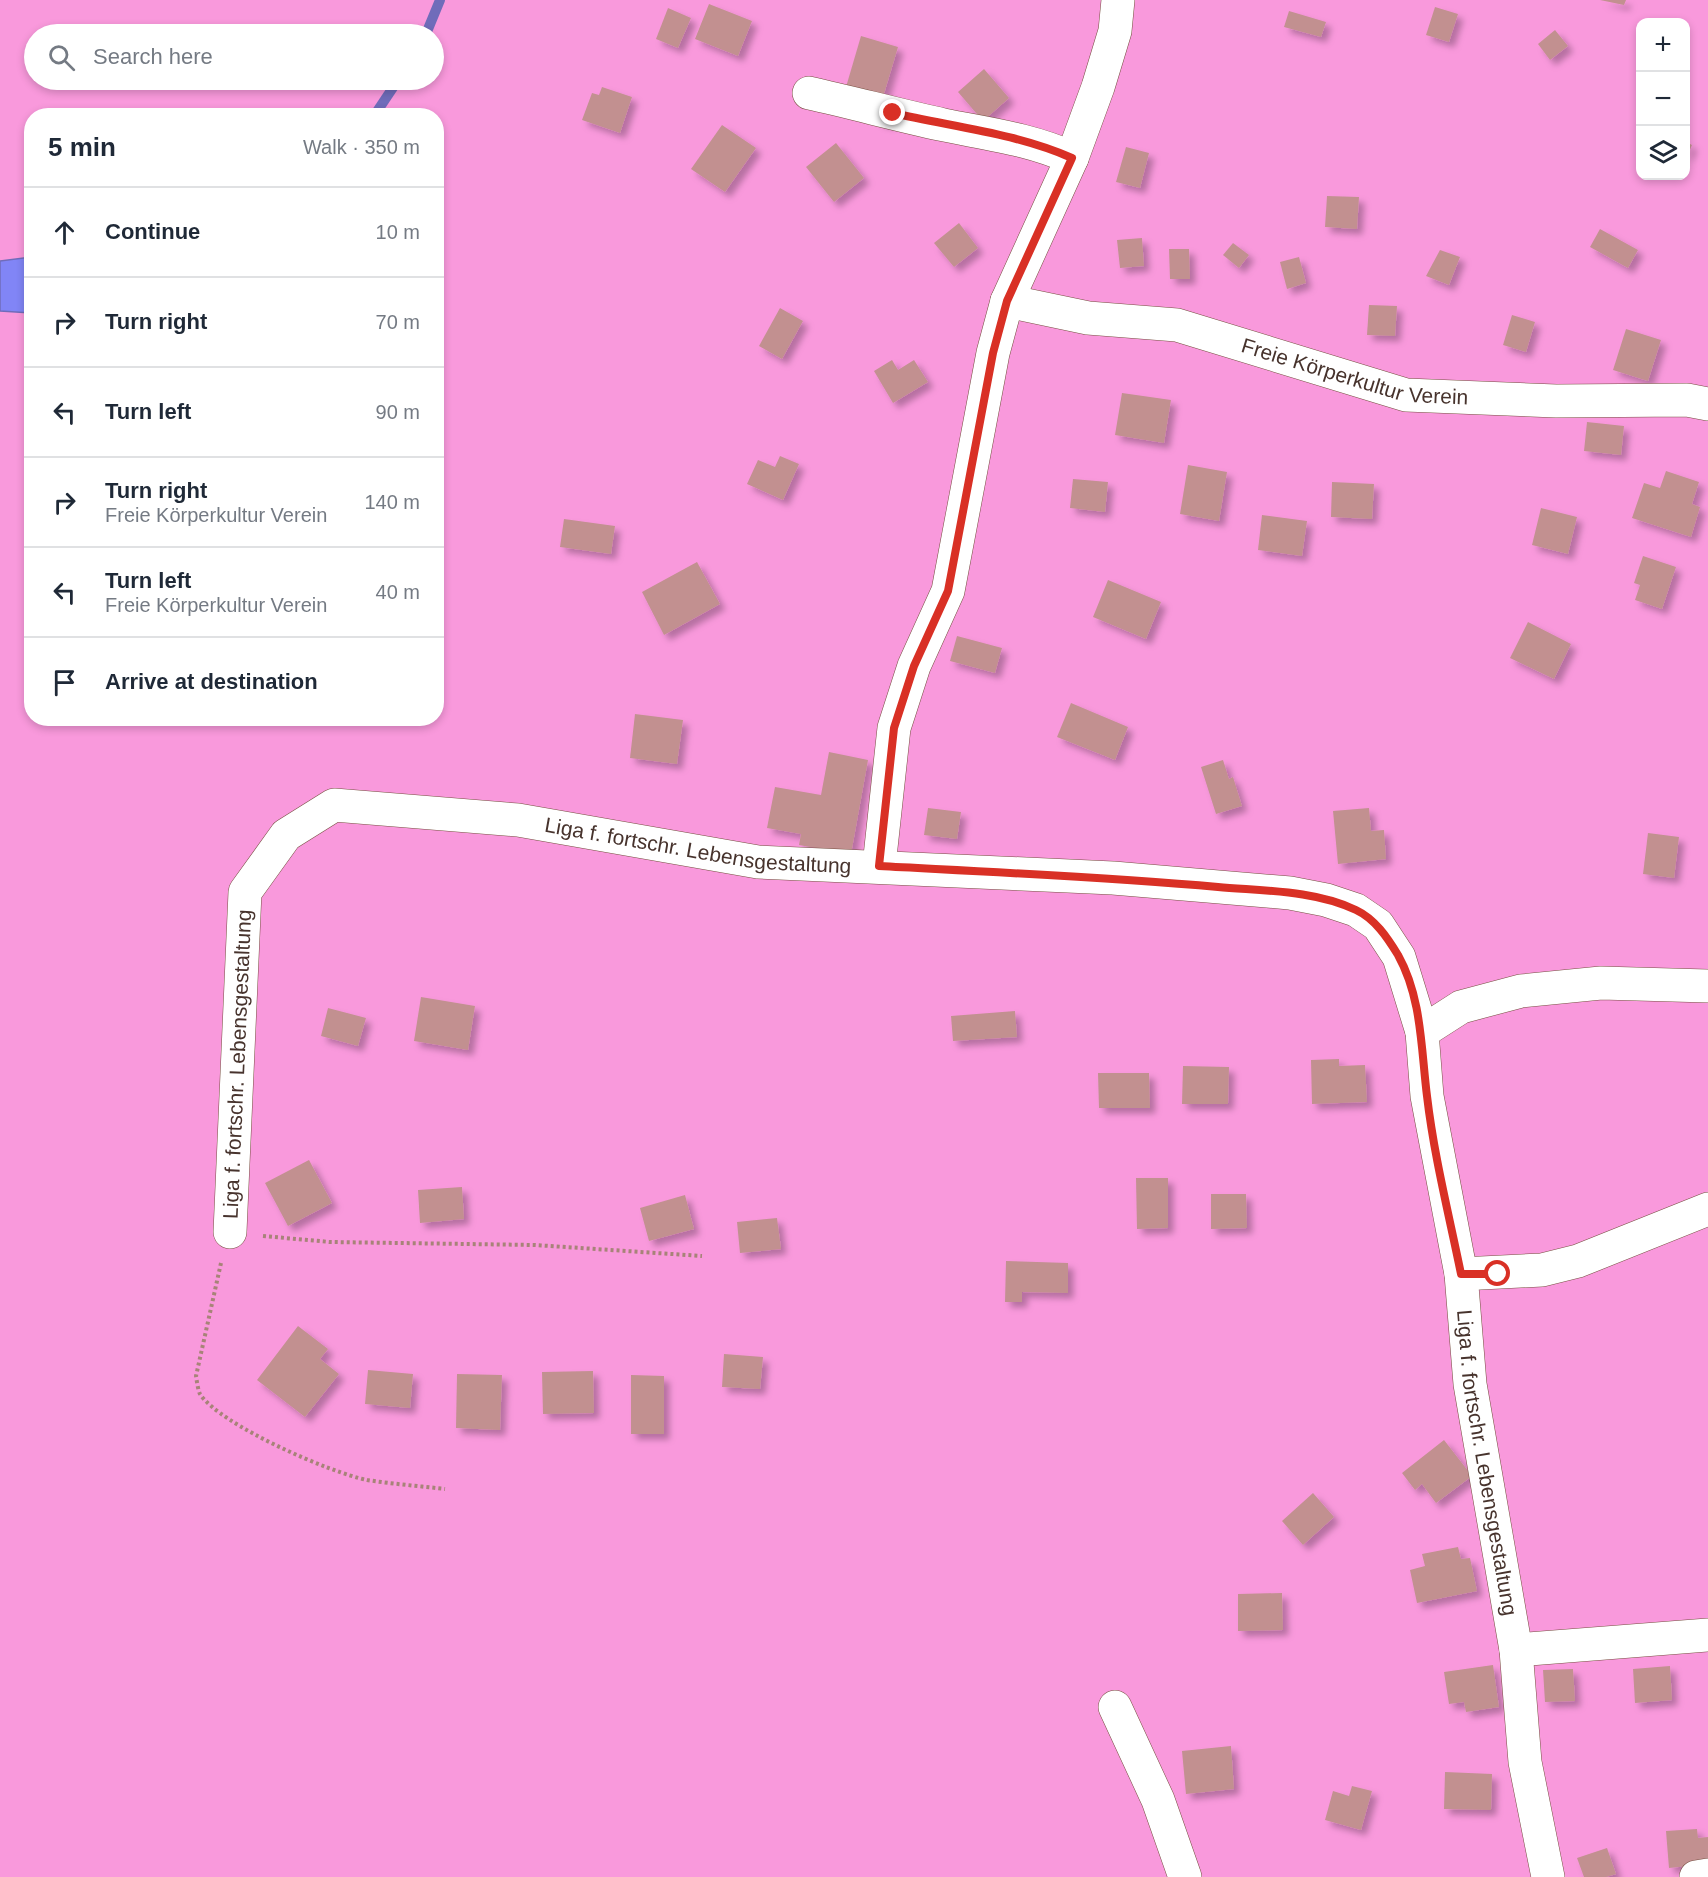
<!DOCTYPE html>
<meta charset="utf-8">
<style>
body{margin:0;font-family:Helvetica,sans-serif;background:#f2f2f3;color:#1f2937}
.controls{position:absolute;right:18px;top:18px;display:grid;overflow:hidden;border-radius:12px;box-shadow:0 3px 9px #0003}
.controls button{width:54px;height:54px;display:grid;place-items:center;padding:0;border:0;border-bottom:2px solid #e0e1e3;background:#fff;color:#1f2937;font:30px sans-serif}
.stop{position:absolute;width:18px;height:18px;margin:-14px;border:4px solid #d93025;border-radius:50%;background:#fff}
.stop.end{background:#d93025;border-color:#fff;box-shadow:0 2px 6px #0008}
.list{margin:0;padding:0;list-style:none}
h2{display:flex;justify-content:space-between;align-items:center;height:78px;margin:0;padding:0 24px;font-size:26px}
h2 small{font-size:20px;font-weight:400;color:#747a83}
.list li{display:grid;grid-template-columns:39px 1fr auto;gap:18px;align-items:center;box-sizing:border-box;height:90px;padding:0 24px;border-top:2px solid #e0e1e3}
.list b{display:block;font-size:22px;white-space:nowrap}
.list p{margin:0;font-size:20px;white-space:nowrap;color:#747a83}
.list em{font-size:20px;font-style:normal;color:#747a83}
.icon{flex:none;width:33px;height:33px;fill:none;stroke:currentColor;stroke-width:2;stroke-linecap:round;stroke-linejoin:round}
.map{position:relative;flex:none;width:1708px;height:1877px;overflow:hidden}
.search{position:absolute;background:#fff;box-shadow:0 3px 9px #0003;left:24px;top:24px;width:420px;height:66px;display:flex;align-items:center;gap:15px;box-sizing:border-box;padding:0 21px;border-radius:33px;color:#747a83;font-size:22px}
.panel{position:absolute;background:#fff;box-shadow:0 3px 9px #0003;left:24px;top:108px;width:420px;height:618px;border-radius:24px}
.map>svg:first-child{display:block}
.green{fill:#f999dc;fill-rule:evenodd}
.water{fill:#8185f6;stroke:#706cba;stroke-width:1.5}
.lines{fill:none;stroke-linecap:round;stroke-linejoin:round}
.stream{stroke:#706cba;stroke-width:10}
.building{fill:#c29090;filter:url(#shadow)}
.minor-casing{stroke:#784f41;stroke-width:34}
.path{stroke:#a78378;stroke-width:4;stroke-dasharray:3 3;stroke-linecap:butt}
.minor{stroke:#fff;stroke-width:33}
.route{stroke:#d93025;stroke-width:8}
.labels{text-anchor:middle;stroke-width:6;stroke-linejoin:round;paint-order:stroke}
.street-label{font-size:21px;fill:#47332d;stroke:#fee0d5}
</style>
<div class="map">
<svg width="1708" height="1877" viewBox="0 0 1708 1877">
<defs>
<filter id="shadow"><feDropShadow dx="5.5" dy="5.5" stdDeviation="3" flood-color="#0004"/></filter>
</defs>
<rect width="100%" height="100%" fill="#ffcdbd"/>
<path class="green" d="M0 0H1708V1877H0V311L31 313 32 718H436V116H32L31 257 0 261ZM1640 22H1686V176H1640ZM34 34H434V80H34Z"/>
<path class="water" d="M31 257V313L0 311V261Z"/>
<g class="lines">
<g class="stream">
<path d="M426 34 440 0"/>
<path d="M374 116 398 80"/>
</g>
</g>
<g class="building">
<path d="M1600 0H1626L1624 5Z"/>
<path d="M709 4 752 21 738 56 695 39Z"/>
<path d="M1435 7 1458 14 1449 42 1426 35Z"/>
<path d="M668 8 691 18 678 48 656 39Z"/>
<path d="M1289 11 1326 22 1321 37 1284 27Z"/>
<path d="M1555 30 1568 46 1550 60 1538 44Z"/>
<path d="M861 36 898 47 883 97 846 87Z"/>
<path d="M984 69 1009 98 983 121 958 92Z"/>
<path d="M602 87 632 97 620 133 582 120 592 93 599 95Z"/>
<path d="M722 125 756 148 725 192 691 169Z"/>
<path d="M1686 142 1692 145 1686 159Z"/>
<path d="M836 143 864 178 834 202 806 167Z"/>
<path d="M1126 147 1149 153 1140 188 1116 182Z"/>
<path d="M1327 196 1359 197 1357 229 1325 227Z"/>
<path d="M959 223 978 248 954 267 934 243Z"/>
<path d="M1600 229 1638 250 1628 268 1590 247Z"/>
<path d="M1142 238 1144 266 1120 268 1117 240Z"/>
<path d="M1233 243 1249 255 1239 268 1223 255Z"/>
<path d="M1169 249H1189L1190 279H1170Z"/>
<path d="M1440 250 1460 257 1449 285 1426 276Z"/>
<path d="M1299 257 1306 283 1287 289 1280 262Z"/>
<path d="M1369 305 1397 306 1395 336 1367 335Z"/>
<path d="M780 308 803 321 782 359 759 346Z"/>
<path d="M1512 315 1535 322 1526 352 1503 345Z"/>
<path d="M1626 329 1661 340 1648 381 1613 370Z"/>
<path d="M892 360 898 370 914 360 928 382 893 403 874 371Z"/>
<path d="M1122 393 1171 400 1164 443 1115 435Z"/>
<path d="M1587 422 1624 426 1621 455 1584 451Z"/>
<path d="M780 456 799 464 783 500 747 484 758 460 775 467Z"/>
<path d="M1188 465 1227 472 1219 521 1180 514Z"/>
<path d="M1666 471 1699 482 1692 504 1700 507 1691 537 1632 518 1644 483 1660 488Z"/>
<path d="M1073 479 1108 482 1105 512 1070 508Z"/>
<path d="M1332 482 1374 484 1372 519 1331 517Z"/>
<path d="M1541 508 1577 517 1568 554 1532 545Z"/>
<path d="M1262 515 1307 521 1302 556 1258 550Z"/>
<path d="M564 519 615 526 611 554 560 547Z"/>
<path d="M1643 556 1676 567 1662 609 1635 600 1640 585 1634 583Z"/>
<path d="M697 562 720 604 664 635 642 592Z"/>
<path d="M1108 580 1161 602 1146 639 1093 617Z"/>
<path d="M1528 622 1571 644 1554 679 1510 658Z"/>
<path d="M957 636 1002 648 995 673 950 661Z"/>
<path d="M1071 703 1128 727 1115 760 1057 737Z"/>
<path d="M635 714 683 720 677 764 630 758Z"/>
<path d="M829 752 868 760 851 854 799 845 801 834 767 828 775 787 821 795Z"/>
<path d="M1223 760 1229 779 1233 777 1242 806 1216 814 1201 767Z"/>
<path d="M928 808 961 812 957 839 924 835Z"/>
<path d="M1369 808 1371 831 1384 830 1386 859 1338 864 1333 811Z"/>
<path d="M1648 833 1679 837 1674 878 1643 874Z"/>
<path d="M421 997 475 1006 468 1050 414 1041Z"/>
<path d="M328 1008 366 1018 358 1046 321 1036Z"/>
<path d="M1015 1011 1017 1037 953 1041 951 1016Z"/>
<path d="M1339 1059V1066L1365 1065 1367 1102 1312 1104 1311 1060Z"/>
<path d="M1183 1066 1229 1067 1228 1104H1182Z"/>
<path d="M1098 1073H1149L1150 1108H1099Z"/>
<path d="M309 1160 332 1203 288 1226 265 1183Z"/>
<path d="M1136 1178H1168V1228L1137 1229Z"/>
<path d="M462 1187 464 1219 420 1223 418 1190Z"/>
<path d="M1211 1194H1246L1247 1228 1211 1229Z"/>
<path d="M685 1195 694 1229 649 1241 640 1208Z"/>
<path d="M777 1218 781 1249 740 1253 737 1222Z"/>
<path d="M1006 1261 1068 1263V1293L1022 1292V1302H1005Z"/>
<path d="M298 1326 328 1349 320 1359 339 1374 305 1417 257 1380Z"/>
<path d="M724 1354 763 1357 760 1389 722 1387Z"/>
<path d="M368 1370 413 1374 410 1408 365 1404Z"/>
<path d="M593 1371 594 1413 543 1414 542 1372Z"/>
<path d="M457 1374 502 1375 500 1430 456 1428Z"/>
<path d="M631 1375 664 1376V1434H631Z"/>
<path d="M1444 1440 1472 1476 1436 1503 1422 1484 1415 1490 1402 1473Z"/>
<path d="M1313 1493 1334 1517 1303 1545 1282 1521Z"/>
<path d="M1458 1547 1461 1559 1470 1558 1477 1591 1417 1603 1410 1570 1425 1566 1422 1554Z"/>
<path d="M1282 1593 1283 1630 1238 1631V1594Z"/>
<path d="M1493 1665 1499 1707 1466 1712 1464 1702 1449 1704 1444 1672Z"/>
<path d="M1670 1666 1672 1700 1635 1703 1633 1669Z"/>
<path d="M1573 1669 1575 1701 1545 1702 1543 1670Z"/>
<path d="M1231 1746 1234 1789 1186 1794 1182 1751Z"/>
<path d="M1445 1772 1492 1774 1491 1810 1444 1809Z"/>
<path d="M1352 1786 1372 1791 1361 1830 1325 1820 1333 1791 1349 1796Z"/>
<path d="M1697 1829 1698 1838 1708 1837V1864L1669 1868 1666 1831Z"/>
<path d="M1607 1848 1616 1874 1606 1877H1584L1577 1858Z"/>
</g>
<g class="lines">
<defs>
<g id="minor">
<path d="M809 93C854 103 898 115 944 125 988 134 1030 139 1072 158"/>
<path id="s1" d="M1007 301 1088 318 1177 325 1406 395 1556 401 1687 400 1708 404"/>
<path d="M879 866 894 728 914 666 948 591 993 353 1007 301 1072 158 1098 87 1115 31 1118 0"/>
<path d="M1422 1032 1461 1007 1521 991 1601 983 1708 986"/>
<path id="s2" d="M230 1232 245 892 286 835 334 805 518 820 758 862 1113 878 1290 893 1326 900 1356 910 1378 925 1399 957 1422 1032 1427 1096 1461 1274 1470 1384 1516 1650 1525 1762 1548 1877"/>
<path d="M1461 1274 1542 1270 1578 1261 1708 1209"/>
<path d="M1516 1650 1708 1635"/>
<path d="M1115 1707 1158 1800 1185 1877"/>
<path d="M1696 1877 1708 1875"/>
</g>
</defs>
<use href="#minor" class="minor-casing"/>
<g class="path">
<path d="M263 1236 330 1242 535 1245 702 1256"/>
<path d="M221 1263 196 1376C197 1382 198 1390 200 1394 220 1425 331 1473 367 1480 393 1484 419 1486 445 1489"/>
</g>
<use href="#minor" class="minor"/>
</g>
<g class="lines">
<path class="route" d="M893 113C953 127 1015 133 1072 158L1007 301 993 353 948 591 914 666 894 728 879 866C992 872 1105 877 1218 887 1262 891 1315 890 1356 910 1375 919 1387 937 1398 955 1422 998 1421 1049 1427 1096 1434 1156 1449 1215 1461 1274H1498"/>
</g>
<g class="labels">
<g class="street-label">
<text dy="7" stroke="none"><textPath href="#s1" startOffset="357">Freie Körperkultur Verein</textPath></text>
<text dy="7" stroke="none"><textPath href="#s2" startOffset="834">Liga f. fortschr. Lebensgestaltung</textPath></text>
<text dy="7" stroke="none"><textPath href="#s2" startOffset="168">Liga f. fortschr. Lebensgestaltung</textPath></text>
<text dy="7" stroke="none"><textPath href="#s2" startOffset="2076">Liga f. fortschr. Lebensgestaltung</textPath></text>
</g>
</g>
</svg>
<div class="controls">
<button>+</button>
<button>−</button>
<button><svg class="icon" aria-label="layers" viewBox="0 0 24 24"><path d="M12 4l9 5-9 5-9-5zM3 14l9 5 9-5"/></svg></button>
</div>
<div class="stop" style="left:1498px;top:1274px"></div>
<div class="stop end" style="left:893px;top:113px"></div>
<div class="search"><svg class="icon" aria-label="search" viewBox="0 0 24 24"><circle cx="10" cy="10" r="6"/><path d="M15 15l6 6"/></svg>Search here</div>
<section class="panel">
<h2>5 min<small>Walk · 350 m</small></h2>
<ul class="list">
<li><svg class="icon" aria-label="ahead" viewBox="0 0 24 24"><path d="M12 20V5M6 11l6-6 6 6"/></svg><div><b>Continue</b></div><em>10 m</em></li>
<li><svg class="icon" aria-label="right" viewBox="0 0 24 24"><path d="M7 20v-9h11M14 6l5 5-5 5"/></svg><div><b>Turn right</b></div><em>70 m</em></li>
<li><svg class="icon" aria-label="left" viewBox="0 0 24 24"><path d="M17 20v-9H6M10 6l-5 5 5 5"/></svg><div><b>Turn left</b></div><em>90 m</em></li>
<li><svg class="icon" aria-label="right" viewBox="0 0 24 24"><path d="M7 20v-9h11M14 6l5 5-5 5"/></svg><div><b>Turn right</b><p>Freie Körperkultur Verein</p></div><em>140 m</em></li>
<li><svg class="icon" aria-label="left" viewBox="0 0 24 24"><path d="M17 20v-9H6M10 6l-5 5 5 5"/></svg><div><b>Turn left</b><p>Freie Körperkultur Verein</p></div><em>40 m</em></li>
<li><svg class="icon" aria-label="arrive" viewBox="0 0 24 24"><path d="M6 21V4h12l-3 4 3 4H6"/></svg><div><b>Arrive at destination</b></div></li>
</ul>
</section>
</div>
